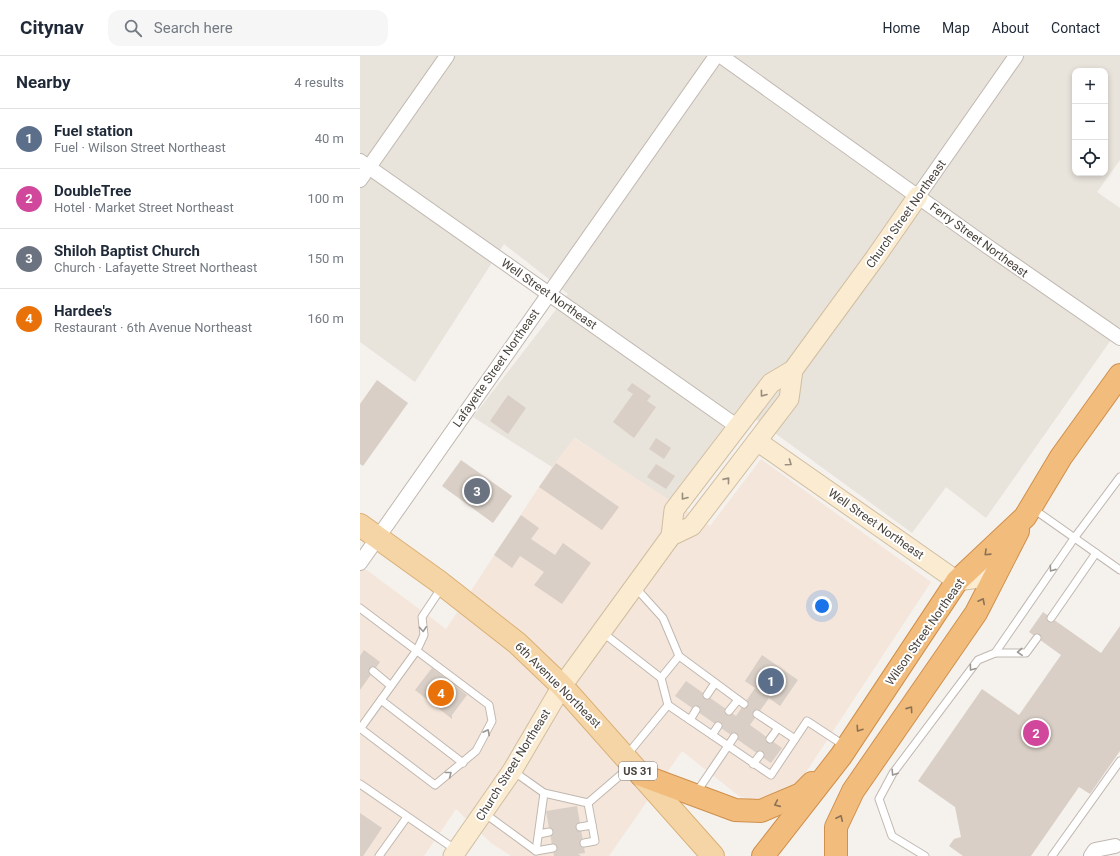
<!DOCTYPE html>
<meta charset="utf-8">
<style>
body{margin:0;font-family:Roboto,sans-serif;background:#f6f6f7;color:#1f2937}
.controls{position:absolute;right:12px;top:12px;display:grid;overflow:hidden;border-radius:8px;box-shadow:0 2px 6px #0003}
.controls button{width:36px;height:36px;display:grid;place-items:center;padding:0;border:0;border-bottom:1px solid #e0e1e3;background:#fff;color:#1f2937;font:20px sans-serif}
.you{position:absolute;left:462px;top:550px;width:14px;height:14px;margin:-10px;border:3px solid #fff;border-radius:50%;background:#1a73e8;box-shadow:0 0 0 6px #1a73e833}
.badge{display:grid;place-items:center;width:26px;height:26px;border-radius:50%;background:#e63833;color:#fff;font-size:13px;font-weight:700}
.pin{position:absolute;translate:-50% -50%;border:2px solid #fff;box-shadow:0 1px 4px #0006}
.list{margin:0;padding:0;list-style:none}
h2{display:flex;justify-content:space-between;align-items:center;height:52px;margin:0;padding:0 16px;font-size:17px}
h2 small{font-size:13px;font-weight:400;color:#747a83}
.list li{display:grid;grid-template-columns:26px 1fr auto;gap:12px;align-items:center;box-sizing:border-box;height:60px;padding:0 16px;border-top:1px solid #e0e1e3}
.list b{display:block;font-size:15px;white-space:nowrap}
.list p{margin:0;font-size:13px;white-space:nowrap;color:#747a83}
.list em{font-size:13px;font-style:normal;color:#747a83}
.icon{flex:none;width:22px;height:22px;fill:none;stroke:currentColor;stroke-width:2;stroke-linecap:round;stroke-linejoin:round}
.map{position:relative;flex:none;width:760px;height:800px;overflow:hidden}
header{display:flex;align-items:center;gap:24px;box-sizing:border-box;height:56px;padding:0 20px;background:#fff;border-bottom:1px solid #e0e1e3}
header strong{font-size:19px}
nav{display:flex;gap:22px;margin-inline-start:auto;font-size:14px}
.search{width:280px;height:36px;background:#f6f6f7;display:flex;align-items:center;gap:10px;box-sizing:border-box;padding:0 14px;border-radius:12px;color:#747a83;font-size:15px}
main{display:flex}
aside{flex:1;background:#fff}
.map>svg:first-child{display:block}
.residential{fill:#e8e3db;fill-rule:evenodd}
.commercial{fill:#f4e6db}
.building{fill:#d9cfc6}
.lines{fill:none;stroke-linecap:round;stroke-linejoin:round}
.lane-casing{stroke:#c0b8b0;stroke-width:9}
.street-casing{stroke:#c0b8b0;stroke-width:16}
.secondary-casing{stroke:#d0bea1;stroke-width:21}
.primary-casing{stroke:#dab076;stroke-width:24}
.highway-casing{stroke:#d0904c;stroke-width:24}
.lane{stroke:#fff;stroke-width:7}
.street{stroke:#fff;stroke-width:14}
.secondary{stroke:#faebd1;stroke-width:19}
.primary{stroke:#f5d5a5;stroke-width:22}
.highway{stroke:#f1bc7c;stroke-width:22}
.oneway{stroke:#998e7e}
.oneway2{stroke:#8c7355}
.oneway3{stroke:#9b9793}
.labels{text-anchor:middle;stroke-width:4;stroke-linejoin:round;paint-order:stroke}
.shield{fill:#fff;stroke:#807b76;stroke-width:1}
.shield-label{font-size:11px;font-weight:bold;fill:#49423b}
.street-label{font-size:12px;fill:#49423b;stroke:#fff}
</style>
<header>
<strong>Citynav</strong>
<div class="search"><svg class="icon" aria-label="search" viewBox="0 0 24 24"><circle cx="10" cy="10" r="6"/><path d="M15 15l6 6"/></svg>Search here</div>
<nav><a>Home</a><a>Map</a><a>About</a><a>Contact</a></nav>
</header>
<main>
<aside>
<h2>Nearby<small>4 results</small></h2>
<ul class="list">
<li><span class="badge" style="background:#5c6f8a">1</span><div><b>Fuel station</b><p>Fuel · Wilson Street Northeast</p></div><em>40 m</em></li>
<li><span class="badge" style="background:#d1479c">2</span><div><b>DoubleTree</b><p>Hotel · Market Street Northeast</p></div><em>100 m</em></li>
<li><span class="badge" style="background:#6b7280">3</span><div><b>Shiloh Baptist Church</b><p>Church · Lafayette Street Northeast</p></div><em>150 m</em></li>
<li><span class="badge" style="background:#e8710a">4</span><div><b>Hardee's</b><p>Restaurant · 6th Avenue Northeast</p></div><em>160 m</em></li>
</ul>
</aside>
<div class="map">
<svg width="760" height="800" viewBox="0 0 760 800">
<rect width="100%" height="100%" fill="#f5f1ed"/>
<path class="residential" d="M0 0H760V104L737 136 760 152V271L626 462 586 431 552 477 379 351 314 448 215 382 192 411 113 361 208 238 144 188 55 326 0 286ZM715 15H745V117H715Z"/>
<path class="commercial" d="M214 382 350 470 401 403 571 526 433 736 400 746 379 740 322 695 249 800H151L131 787 96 753 64 800H0V509L86 573 192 411Z"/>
<g class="building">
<path d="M17 324 48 347 3 410 0 408V348Z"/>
<path d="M272 327 291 340 287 345 296 351 274 382 253 366 273 338 267 334Z"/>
<path d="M148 339 166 352 148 378 130 365Z"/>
<path d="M296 382 311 392 304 403 289 393Z"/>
<path d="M101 404 152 440 133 467 82 430Z"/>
<path d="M196 407 259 451 242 474 179 431Z"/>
<path d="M296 408 315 420 306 433 287 421Z"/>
<path d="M161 459 179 472 171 483 195 499 203 487 231 507 202 548 174 529 184 516 160 500 152 512 134 499Z"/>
<path d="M683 556 741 597 760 570V695L730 738 719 731 671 800H603L589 790 594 783 601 781 595 751 558 725 622 633 659 659 701 599 669 576Z"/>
<path d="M4 594 20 606 0 634V600Z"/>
<path d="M402 599 438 624 420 650 409 642 390 669 422 692 411 707 315 640 326 625 376 660 395 632 385 625Z"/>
<path d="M72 612 107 639 92 659V663L55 634Z"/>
<path d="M217 750 225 797 218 798 221 800H194L186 755Z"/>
<path d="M0 757 22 772 3 800H0Z"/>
</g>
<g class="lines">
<defs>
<g id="lane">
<path d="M672 452 760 514"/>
<path d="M275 531 303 562 319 600 384 648"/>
<path d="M0 552 129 649 132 665 116 695 75 729 0 672"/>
<path d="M691 562 736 497"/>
<path d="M242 576 301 622"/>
<path d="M635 597H666L677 582"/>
<path d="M13 615 31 630"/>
<path d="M347 639 355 627"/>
<path d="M21 644 103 707"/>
<path d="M308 649 411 719 447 665 485 690"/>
<path d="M369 655 378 644"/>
<path d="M397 658 435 683"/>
<path d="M330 664 336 654"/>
<path d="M0 673 57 594 64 579 62 561 82 531"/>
<path d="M352 679 358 670"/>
<path d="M410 683 418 672"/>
<path d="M266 700 308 649 301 622 319 600"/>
<path d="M393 708 400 699"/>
<path d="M153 715 184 737 228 747"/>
<path d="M0 728 96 794"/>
<path d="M336 737 374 681"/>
<path d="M124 757 176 795 193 792"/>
<path d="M220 771 232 769"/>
<path d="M179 778 189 776"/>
<path d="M224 787 235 785 228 747 271 710"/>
<path d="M176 795 184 737"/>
<path d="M19 800 47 761"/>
<path d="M565 800 532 780 519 743 533 717 618 604 635 597 715 481 760 421"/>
<path d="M692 800 760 705"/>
</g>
<g id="street">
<path d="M361 0 627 190 760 282"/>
<path d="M0 105 378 371"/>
<path d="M0 124 87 0"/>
<path d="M558 140 656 0"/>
<path d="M0 507 356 0"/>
<path d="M731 800 735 794 755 790"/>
</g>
<g id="secondary">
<path d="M397 385 597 525 619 522 640 510"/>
<path d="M311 480 314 454 411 327 433 314 515 202 558 140"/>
<path d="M93 800 152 715 202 630 311 480 332 470 429 343 433 314"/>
</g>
<path id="primary" d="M0 469 78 525 157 587 202 630 353 800"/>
<g id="highway">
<path d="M281 719 375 754 401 755 441 738 452 727"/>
<path d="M403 800 481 700 597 525 665 461 701 401 760 319"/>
<path d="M476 800V771L493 735 616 557 658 475"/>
</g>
</defs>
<use href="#lane" class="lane-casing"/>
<use href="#street" class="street-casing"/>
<use href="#secondary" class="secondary-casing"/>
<use href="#primary" class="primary-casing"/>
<use href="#highway" class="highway-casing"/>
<use href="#lane" class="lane"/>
<use href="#street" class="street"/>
<use href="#secondary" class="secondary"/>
<use href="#primary" class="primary"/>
<use href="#highway" class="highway"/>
</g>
<defs><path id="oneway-chevron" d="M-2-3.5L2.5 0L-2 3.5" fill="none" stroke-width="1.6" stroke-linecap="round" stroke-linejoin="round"/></defs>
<g class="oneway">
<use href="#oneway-chevron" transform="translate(403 338) rotate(127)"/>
<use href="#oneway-chevron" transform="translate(429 407) rotate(35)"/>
<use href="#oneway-chevron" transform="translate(367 424) rotate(-51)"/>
<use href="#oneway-chevron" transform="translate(324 441) rotate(128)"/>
</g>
<g class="oneway2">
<use href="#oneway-chevron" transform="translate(627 497) rotate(136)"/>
<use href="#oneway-chevron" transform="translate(622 545) rotate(-63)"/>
<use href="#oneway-chevron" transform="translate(550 653) rotate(-55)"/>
<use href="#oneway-chevron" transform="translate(499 673) rotate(124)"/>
<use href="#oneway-chevron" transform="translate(417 748) rotate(156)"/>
<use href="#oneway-chevron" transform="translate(480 762) rotate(-65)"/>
</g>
<g class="oneway3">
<use href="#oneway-chevron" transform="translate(692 513) rotate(125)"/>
<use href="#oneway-chevron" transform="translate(63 573) rotate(86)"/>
<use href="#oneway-chevron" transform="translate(660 596) rotate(177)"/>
<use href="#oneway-chevron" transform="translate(612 612) rotate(127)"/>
<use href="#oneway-chevron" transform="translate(127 676) rotate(-63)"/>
<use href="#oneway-chevron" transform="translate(534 717) rotate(123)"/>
<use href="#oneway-chevron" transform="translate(89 718) rotate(-38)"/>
</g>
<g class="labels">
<rect class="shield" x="259" y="706" width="38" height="18" rx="3"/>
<g class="shield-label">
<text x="278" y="719">US 31</text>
</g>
<g class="street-label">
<text transform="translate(546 158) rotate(-55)" y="4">Church Street Northeast</text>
<text transform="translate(619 184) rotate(36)" y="4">Ferry Street Northeast</text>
<text transform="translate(189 238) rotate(35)" y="4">Well Street Northeast</text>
<text transform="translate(136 312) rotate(-55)" y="4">Lafayette Street Northeast</text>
<text transform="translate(516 468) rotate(35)" y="4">Well Street Northeast</text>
<text transform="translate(565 576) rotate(-55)" y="4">Wilson Street Northeast</text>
<text transform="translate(198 629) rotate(45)" y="4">6th Avenue Northeast</text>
<text transform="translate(153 709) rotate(-58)" y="4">Church Street Northeast</text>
</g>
</g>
</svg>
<div class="controls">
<button>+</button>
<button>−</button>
<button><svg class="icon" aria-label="locate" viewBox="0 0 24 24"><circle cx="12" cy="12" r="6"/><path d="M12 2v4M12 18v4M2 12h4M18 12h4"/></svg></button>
</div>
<div class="you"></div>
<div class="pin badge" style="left:411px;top:625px;background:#5c6f8a">1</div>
<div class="pin badge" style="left:676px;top:677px;background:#d1479c">2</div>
<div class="pin badge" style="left:117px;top:435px;background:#6b7280">3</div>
<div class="pin badge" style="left:81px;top:637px;background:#e8710a">4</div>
</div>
</main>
